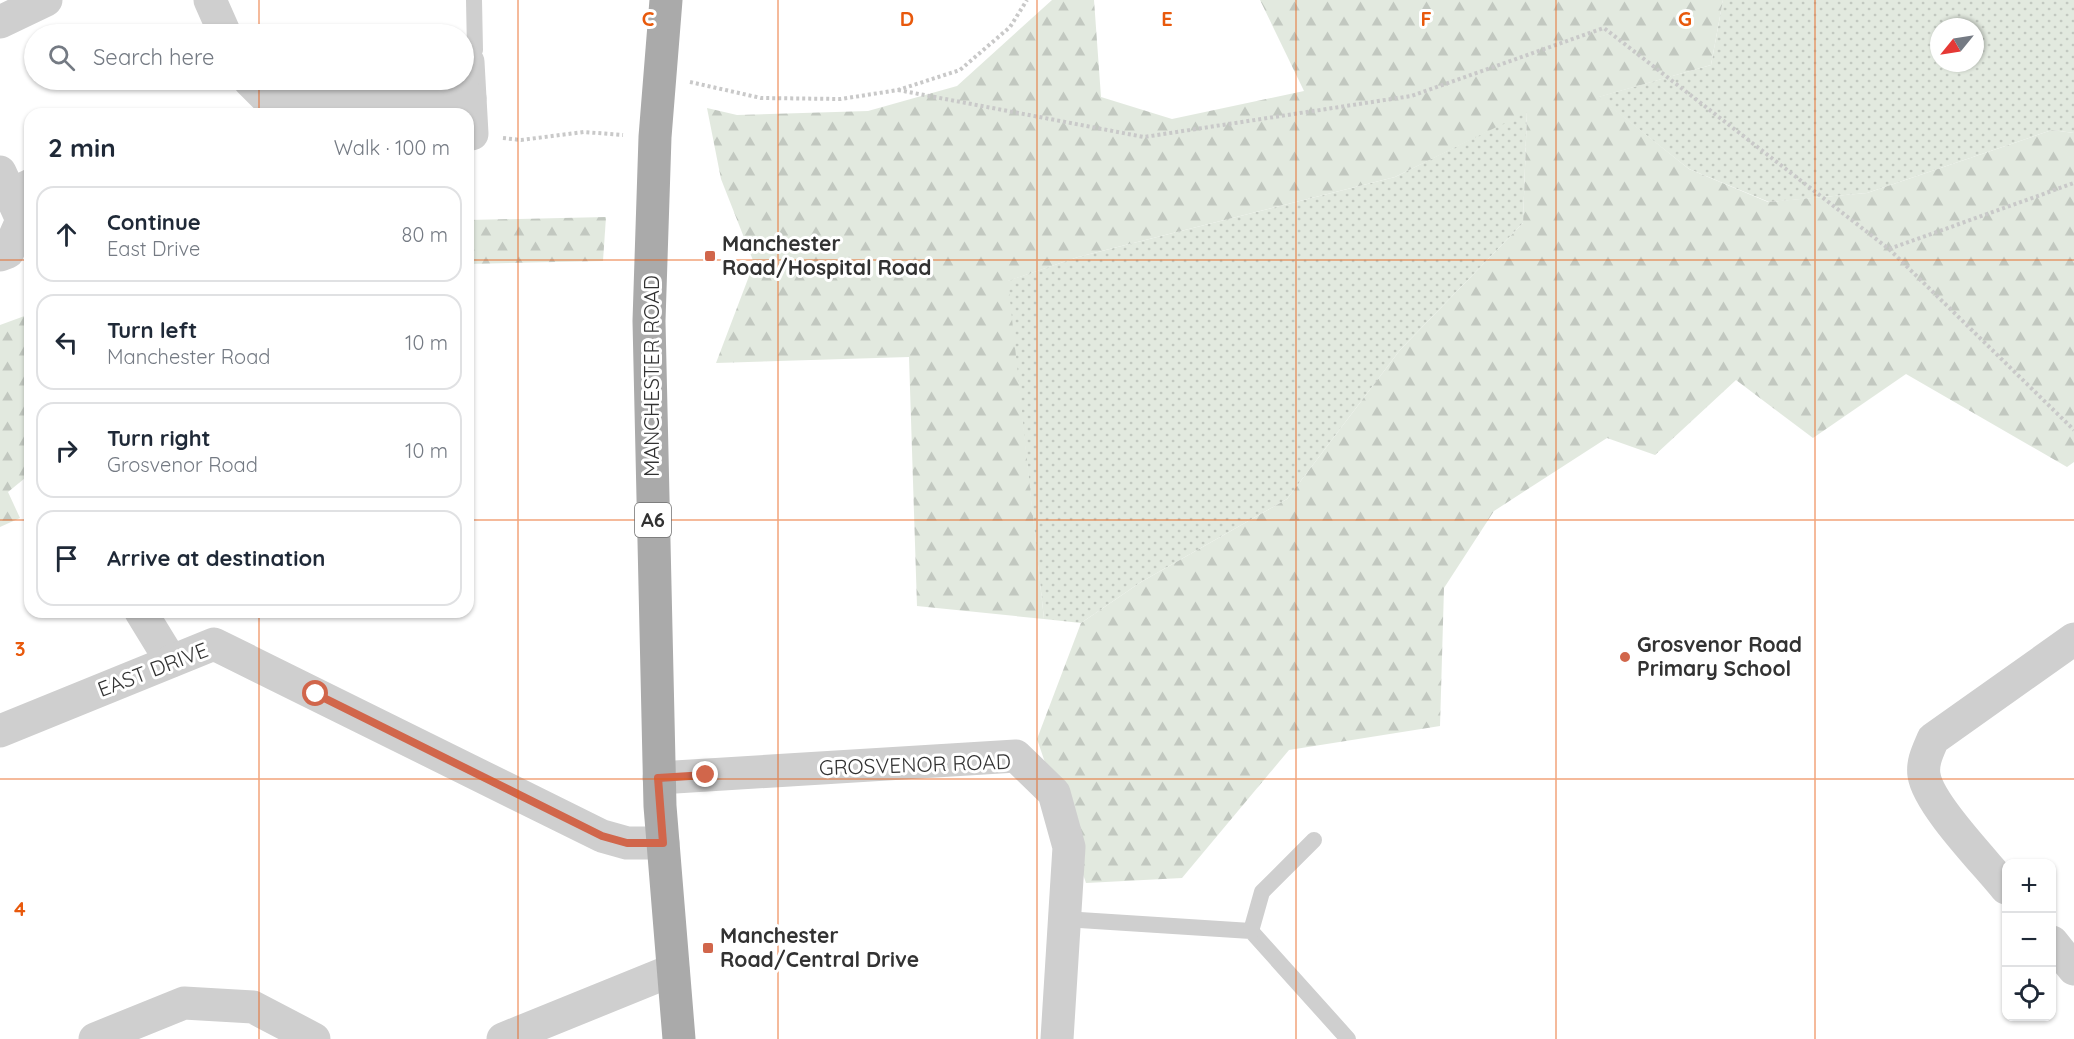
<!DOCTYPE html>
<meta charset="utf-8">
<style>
body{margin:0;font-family:Quicksand,sans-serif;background:#f2f2f3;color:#1f2937}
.controls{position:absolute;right:18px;bottom:18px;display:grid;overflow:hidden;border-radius:12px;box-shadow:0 2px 4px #0004}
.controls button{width:54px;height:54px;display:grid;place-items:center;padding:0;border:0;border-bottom:2px solid #e0e1e3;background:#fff;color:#1f2937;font:30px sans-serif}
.compass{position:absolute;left:1930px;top:18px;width:54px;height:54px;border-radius:50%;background:#fff;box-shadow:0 2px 4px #0004;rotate:240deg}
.stop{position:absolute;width:18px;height:18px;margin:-14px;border:4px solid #d1664b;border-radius:50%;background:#fff}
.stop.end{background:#d1664b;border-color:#fff;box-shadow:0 2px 6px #0008}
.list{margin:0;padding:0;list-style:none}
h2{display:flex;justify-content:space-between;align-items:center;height:78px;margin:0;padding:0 24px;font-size:26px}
h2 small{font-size:20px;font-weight:400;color:#747a83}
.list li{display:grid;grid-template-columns:39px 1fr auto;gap:18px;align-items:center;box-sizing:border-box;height:96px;margin:0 12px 12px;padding:0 12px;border:2px solid #e0e1e3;border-radius:18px}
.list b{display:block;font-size:22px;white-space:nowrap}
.list p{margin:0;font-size:20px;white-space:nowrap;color:#747a83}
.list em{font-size:20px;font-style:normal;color:#747a83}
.icon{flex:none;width:33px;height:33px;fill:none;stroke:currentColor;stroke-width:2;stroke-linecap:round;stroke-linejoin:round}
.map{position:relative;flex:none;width:2074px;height:1039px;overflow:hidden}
.search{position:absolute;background:#fff;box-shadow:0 2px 4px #0004;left:24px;top:24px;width:450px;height:66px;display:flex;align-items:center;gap:15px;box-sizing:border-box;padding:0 21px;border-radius:33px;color:#747a83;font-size:22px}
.panel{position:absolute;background:#fff;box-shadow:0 2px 4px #0004;left:24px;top:108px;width:450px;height:510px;border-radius:18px}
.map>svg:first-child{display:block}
.green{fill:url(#green-dots);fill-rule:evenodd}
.forest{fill:url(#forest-firs)}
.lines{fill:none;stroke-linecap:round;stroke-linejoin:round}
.path{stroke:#c9c9c9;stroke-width:4;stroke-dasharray:3 3;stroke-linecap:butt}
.service{stroke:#cfcfcf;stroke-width:16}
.minor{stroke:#cfcfcf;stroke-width:33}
.primary{stroke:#aaa;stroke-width:33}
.route{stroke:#d1664b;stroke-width:8}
.grid{fill:none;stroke:#e8590c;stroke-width:1.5;stroke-opacity:0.55}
.poi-dot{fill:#d1664b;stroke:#fff;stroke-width:2}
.labels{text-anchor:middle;stroke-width:6;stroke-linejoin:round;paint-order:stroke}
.shield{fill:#fff;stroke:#707070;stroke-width:1.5}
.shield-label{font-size:20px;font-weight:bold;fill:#323232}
.poi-label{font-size:21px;font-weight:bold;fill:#323232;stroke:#fff;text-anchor:start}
.street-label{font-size:21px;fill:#323232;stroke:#fff}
.grid-label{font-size:20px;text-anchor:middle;font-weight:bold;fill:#e8590c;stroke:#fff;stroke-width:6;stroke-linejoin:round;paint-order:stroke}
</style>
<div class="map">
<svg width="2074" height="1039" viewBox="0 0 2074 1039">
<defs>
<pattern id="green-dots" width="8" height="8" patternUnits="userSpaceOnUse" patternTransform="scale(1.5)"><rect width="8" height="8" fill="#e2e9df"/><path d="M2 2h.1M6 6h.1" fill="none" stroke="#c2c8c0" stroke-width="1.8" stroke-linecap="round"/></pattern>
<pattern id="forest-firs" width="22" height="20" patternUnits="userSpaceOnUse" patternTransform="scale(1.5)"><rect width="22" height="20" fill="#e2e9df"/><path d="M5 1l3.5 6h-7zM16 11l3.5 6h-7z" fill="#c2c8c0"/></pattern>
</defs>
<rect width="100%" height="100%" fill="#fff"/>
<g class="green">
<path d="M1723 0H2074V133L2052 130 1867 193 1769 202 1689 169 1598 97 1711 65ZM1939 27H1975V63H1939Z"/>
<path d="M1527 111 1523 223 1400 350 1287 499 1141 582 1081 623 1044 619 1007 281 1078 257 1395 177Z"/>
</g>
<g class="forest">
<path d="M1052 0H1094L1101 97 1172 119 1304 91 1260 0H1723L1711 65 1599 97 1689 169 1768 202 1867 193 2052 130 2074 133V462L2067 467 1906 374 1813 438 1736 380 1655 455 1607 438 1494 511 1444 588 1440 726 1289 750 1182 878 1086 883 1037 739 1081 623 1141 582 1287 499 1400 350 1523 223 1527 112 1395 177 1078 257 1008 281 1044 619 917 606 909 357 716 363 754 263 721 179 707 108 737 115 868 111 957 86Z"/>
<path d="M606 217 603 261 468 264V220Z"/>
<path d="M30 314V474L8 492 20 518 0 527V325Z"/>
</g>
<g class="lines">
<g class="path">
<path d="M690 82 761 98 841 99 898 90 960 70 1010 27 1027 0"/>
<path d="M898 90 1144 137 1411 96 1604 28 1889 249 2074 183"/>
<path d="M503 138 521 140 584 132 623 135"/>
<path d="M1889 249 2074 430"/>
</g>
<g class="service">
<path d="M468 62 475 50 474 0"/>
<path d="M7 187 30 176"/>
<path d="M1064 919 1251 931 1348 1039"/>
<path d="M1251 931 1262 892 1314 840"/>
</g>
<g class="minor">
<path d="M210 0 225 34"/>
<path d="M0 22 46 0"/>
<path d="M468 62 472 134"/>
<path d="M249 80 266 97 291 103 470 98"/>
<path d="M0 172 22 220 8 252 0 255"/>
<path d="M141 612 171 661"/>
<path d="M0 731 214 644 602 836 627 843H663"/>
<path d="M659 778 1016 756 1054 793 1069 847 1057 1039"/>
<path d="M2006 888C1986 863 1928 804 1924 775 1922 762 1928 751 1933 739L2074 639"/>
<path d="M2052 942 2074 969"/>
<path d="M95 1039 184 1003 253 1007 314 1039"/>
<path d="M503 1039 673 970"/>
</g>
<path class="primary" d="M666 0 655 137 649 321 660 806 679 1039"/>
</g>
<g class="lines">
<path class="route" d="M316 694 602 836 627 843H663L658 778 706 775"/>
</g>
<path class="grid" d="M259 0V34M518 0V1039M778 0V1039M1037 0V1039M1296 0V1039M1556 0V1039M1815 0V1039M259 80V114M0 260H30M468 260H2074M0 520H30M468 520H2074M259 612V1039M0 779H2074"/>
<g class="poi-dot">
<rect x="704" y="250" width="12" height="12" rx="3"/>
<circle cx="1625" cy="657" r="6"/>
<rect x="702" y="942" width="12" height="12" rx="3"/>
</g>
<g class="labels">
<rect class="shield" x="635" y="503" width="36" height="34" rx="4.5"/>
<g class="shield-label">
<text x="653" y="527">A6</text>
</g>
<g class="poi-label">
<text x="722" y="251">Manchester<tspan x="722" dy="24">Road/Hospital Road</tspan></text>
<text x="1637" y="652">Grosvenor Road<tspan x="1637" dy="24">Primary School</tspan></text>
<text x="720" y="943">Manchester<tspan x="720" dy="24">Road/Central Drive</tspan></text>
</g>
<g class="street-label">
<text transform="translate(652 376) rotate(-90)" y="7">MANCHESTER ROAD</text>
<text transform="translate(153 670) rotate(-21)" y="7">EAST DRIVE</text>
<text transform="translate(915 765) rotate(-2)" y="7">GROSVENOR ROAD</text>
</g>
</g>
<g class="grid-label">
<text x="648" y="26">C</text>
<text x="907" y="26">D</text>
<text x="1167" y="26">E</text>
<text x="1426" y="26">F</text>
<text x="1685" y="26">G</text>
<text x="20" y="656">3</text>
<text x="20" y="916">4</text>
</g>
</svg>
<div class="controls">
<button>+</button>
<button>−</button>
<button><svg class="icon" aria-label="locate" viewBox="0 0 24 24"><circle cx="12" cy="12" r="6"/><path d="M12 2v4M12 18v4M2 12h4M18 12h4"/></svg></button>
</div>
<svg class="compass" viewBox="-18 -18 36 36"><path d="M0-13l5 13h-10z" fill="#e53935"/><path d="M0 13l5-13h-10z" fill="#747a83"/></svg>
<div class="stop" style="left:316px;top:694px"></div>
<div class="stop end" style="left:706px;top:775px"></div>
<div class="search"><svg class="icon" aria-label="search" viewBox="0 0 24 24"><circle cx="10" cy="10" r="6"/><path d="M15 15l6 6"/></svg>Search here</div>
<section class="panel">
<h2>2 min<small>Walk · 100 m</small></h2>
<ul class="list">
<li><svg class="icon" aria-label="ahead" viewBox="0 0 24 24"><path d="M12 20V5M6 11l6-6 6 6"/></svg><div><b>Continue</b><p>East Drive</p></div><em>80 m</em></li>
<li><svg class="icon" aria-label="left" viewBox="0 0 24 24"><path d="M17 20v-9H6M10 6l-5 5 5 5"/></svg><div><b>Turn left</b><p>Manchester Road</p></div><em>10 m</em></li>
<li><svg class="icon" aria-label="right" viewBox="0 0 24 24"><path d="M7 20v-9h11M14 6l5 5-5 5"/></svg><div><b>Turn right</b><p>Grosvenor Road</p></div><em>10 m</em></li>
<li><svg class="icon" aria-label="arrive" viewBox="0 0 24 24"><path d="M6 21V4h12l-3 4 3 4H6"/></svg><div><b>Arrive at destination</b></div></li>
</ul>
</section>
</div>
